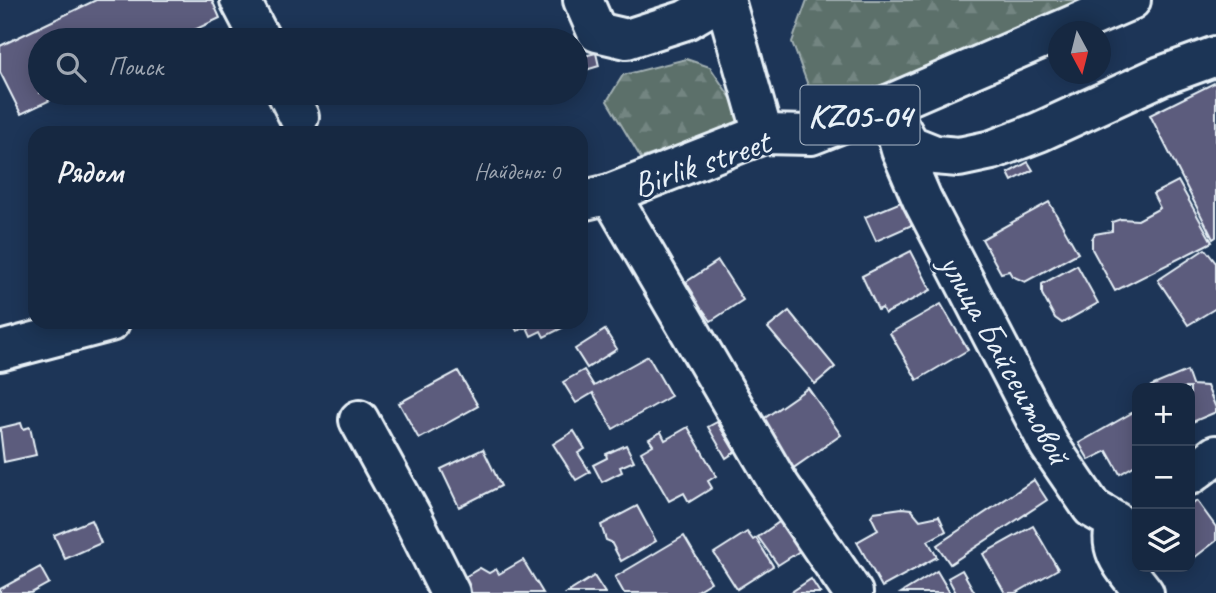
<!DOCTYPE html>
<html lang="ru">
<meta charset="utf-8">
<style>
body{margin:0;font-family:Caveat,sans-serif;background:#23344c;color:#f1f3f6}
.controls{position:absolute;right:21px;bottom:21px;display:grid;overflow:hidden;border-radius:14px;box-shadow:0 4px 18px #0003}
.controls button{width:63px;height:63px;display:grid;place-items:center;padding:0;border:0;border-bottom:2px solid #35445a;background:#162841;color:#f1f3f6;font:35px sans-serif}
.compass{position:absolute;left:1048px;top:21px;width:63px;height:63px;border-radius:50%;background:#162841;box-shadow:0 4px 18px #0003;rotate:173deg}
.list{margin:0;padding:0;list-style:none}
h2{display:flex;justify-content:space-between;align-items:center;height:91px;margin:0;padding:0 28px;font-size:30px}
h2 small{font-size:23px;font-weight:400;color:#9ea6b1}
.icon{flex:none;width:38px;height:38px;fill:none;stroke:currentColor;stroke-width:2;stroke-linecap:round;stroke-linejoin:round}
.map{position:relative;flex:none;width:1216px;height:593px;overflow:hidden}
.search{position:absolute;background:#162841;box-shadow:0 4px 18px #0003;left:28px;top:28px;width:560px;height:77px;display:flex;align-items:center;gap:18px;box-sizing:border-box;padding:0 24px;border-radius:38px;color:#9ea6b1;font-size:26px}
.panel{position:absolute;background:#162841;box-shadow:0 4px 18px #0003;left:28px;top:126px;width:560px;height:203px;border-radius:21px}
.map>svg:first-child{display:block}
.forest{fill:url(#forest-firs);stroke:#a2b0b2;stroke-width:2}
.building{fill:#5c5b7d;stroke:#e8f1f8;stroke-width:2}
.lines{fill:none;stroke-linecap:round;stroke-linejoin:round}
.minor-casing{stroke:#e8f1f8;stroke-width:44}
.major-casing{stroke:#e8f1f8;stroke-width:44}
.minor{stroke:#1d3557;stroke-width:38}
.major{stroke:#1d3557;stroke-width:38}
.labels{text-anchor:middle;stroke-width:6;stroke-linejoin:round;paint-order:stroke}
.shield{fill:#1d3557;stroke:#abb9c8;stroke-width:2}
.shield-label{font-size:33px;font-weight:bold;fill:#e8f1f8}
.street-label{font-size:35px;fill:#e8f1f8;stroke:#1d3557}
</style>
<div class="map">
<svg width="1216" height="593" viewBox="0 0 1216 593">
<defs>
<pattern id="forest-firs" width="22" height="20" patternUnits="userSpaceOnUse" patternTransform="scale(1.75)"><rect width="22" height="20" fill="#5c706b"/><path d="M5 1l3.5 6h-7zM16 11l3.5 6h-7z" fill="#738581"/></pattern>
</defs>
<rect width="100%" height="100%" fill="#1d3557"/>
<filter id="ink" filterUnits="userSpaceOnUse"><feTurbulence type="fractalNoise" baseFrequency=".0143" numOctaves="2"/><feDisplacementMap in="SourceGraphic" scale="14" xChannelSelector="R" yChannelSelector="G"/><feConvolveMatrix kernelMatrix="1 2 1 2 8 2 1 2 1" color-interpolation-filters="sRGB"/></filter>
<g filter="url(#ink)">
<g class="forest">
<path d="M807 0H1085L952 62 816 107 792 42Z"/>
<path d="M686 59 710 67 749 125 641 158 607 101 623 75Z"/>
</g>
<g class="building">
<path d="M96 0H212L220 18 173 40H40V93H65L21 114 0 72V46Z"/>
<path d="M596 53 599 66 576 73V58Z"/>
<path d="M1216 82V237L1213 239 1150 115Z"/>
<path d="M1028 162 1033 170 1012 181 1008 173Z"/>
<path d="M1178 181 1212 242 1115 291 1092 249V239L1095 234 1112 231V222L1121 219 1138 220 1160 208 1153 194Z"/>
<path d="M901 202 912 225 876 241 865 217Z"/>
<path d="M1049 202 1078 253 1025 282 1012 276 1009 271 1001 273 982 239Z"/>
<path d="M1205 249 1216 263V308L1188 325 1158 280Z"/>
<path d="M911 251 931 290 885 314 882 308 878 310 862 276Z"/>
<path d="M718 261 743 300 711 321 703 310 696 315 685 299 693 293 686 282Z"/>
<path d="M1077 265 1098 303 1062 323 1055 318 1042 294V284Z"/>
<path d="M941 304 968 350 917 380 890 333Z"/>
<path d="M789 311 835 367 815 384 768 328Z"/>
<path d="M512 322H564L566 326 544 337 541 331 531 336 527 327 517 331Z"/>
<path d="M605 330 617 349 587 368 575 349Z"/>
<path d="M648 356 671 396 613 429 593 393 576 403 563 382 584 370 594 386Z"/>
<path d="M458 371 478 406 419 439 399 403Z"/>
<path d="M1187 371 1192 385 1207 386 1216 408V412L1190 423V388H1152L1151 386Z"/>
<path d="M808 388 841 435 792 469 759 422Z"/>
<path d="M1137 410V464L1120 474 1107 451 1089 460 1079 443Z"/>
<path d="M717 422 735 452 726 458 708 427Z"/>
<path d="M21 423 23 429 30 427 36 455 4 462 0 428Z"/>
<path d="M688 427 716 476 708 481 712 488 689 502 684 493 669 501 641 452 653 445 649 439 661 432 665 440Z"/>
<path d="M574 431 585 449 578 453 590 472 576 480 553 444Z"/>
<path d="M626 445 634 461 620 467 622 472 602 482 593 465 607 458 606 454Z"/>
<path d="M483 449 501 486 459 507 441 469Z"/>
<path d="M1034 480 1047 500 950 564 937 545Z"/>
<path d="M1197 501 1216 527V541L1190 561V506Z"/>
<path d="M637 506 656 541 621 561 611 542 606 540 601 525Z"/>
<path d="M902 508 911 509 920 520 939 516 946 531 928 541 937 557 882 587 857 542 878 530 871 516 874 512Z"/>
<path d="M91 520 101 543 65 559 54 535Z"/>
<path d="M782 520 803 549 778 565 758 537Z"/>
<path d="M1033 526 1058 569 1016 593H1005L983 554Z"/>
<path d="M747 532 753 540 756 538 773 566 737 589 714 553Z"/>
<path d="M684 536 711 582 693 593H624L615 577Z"/>
<path d="M523 560 543 593H465L458 581 480 568 489 573 496 569 499 574Z"/>
<path d="M40 567 49 583 31 593H0V589Z"/>
<path d="M962 570 975 593H956L948 578Z"/>
<path d="M937 571 950 593H901Z"/>
<path d="M594 576 605 593H567Z"/>
<path d="M811 579 820 593H790Z"/>
</g>
<g class="lines">
<defs>
<g id="minor">
<path d="M240 0 261 40"/>
<path d="M583 0 597 32 627 39 686 20 720 0"/>
<path d="M725 0 763 134"/>
<path d="M287 93 299 117"/>
<path d="M888 105 901 150 922 199 1049 445 1092 508 1116 522C1106 553 1127 570 1144 593"/>
<path d="M895 119 910 145 935 155 959 157 992 150 1039 132 1161 76 1216 56"/>
<path d="M610 194 780 486 853 593"/>
<path d="M359 420 411 515 450 593"/>
<path d="M1190 475 1216 455"/>
</g>
<g id="major">
<path d="M581 201 610 194 763 134 811 135 888 105 1131 0"/>
<path d="M0 351 110 322"/>
</g>
</defs>
<use href="#minor" class="minor-casing"/>
<use href="#major" class="major-casing"/>
<use href="#minor" class="minor"/>
<use href="#major" class="major"/>
</g>
</g>
<g class="labels">
<rect class="shield" x="800.5" y="85.5" width="119" height="59" rx="5"/>
<g class="shield-label">
<text x="860" y="127">KZ05-04</text>
</g>
<g class="street-label">
<text transform="translate(701 163) rotate(-19)" y="12">Birlik street</text>
<text transform="translate(1006 359) rotate(61)" y="12">улица Байсеитовой</text>
</g>
</g>
</svg>
<div class="controls">
<button>+</button>
<button>−</button>
<button><svg class="icon" aria-label="layers" viewBox="0 0 24 24"><path d="M12 4l9 5-9 5-9-5zM3 14l9 5 9-5"/></svg></button>
</div>
<svg class="compass" viewBox="-18 -18 36 36"><path d="M0-13l5 13h-10z" fill="#e53935"/><path d="M0 13l5-13h-10z" fill="#9ea6b1"/></svg>
<div class="search"><svg class="icon" aria-label="search" viewBox="0 0 24 24"><circle cx="10" cy="10" r="6"/><path d="M15 15l6 6"/></svg>Поиск</div>
<section class="panel">
<h2>Рядом<small>Найдено: 0</small></h2>
<ul class="list">
</ul>
</section>
</div>
